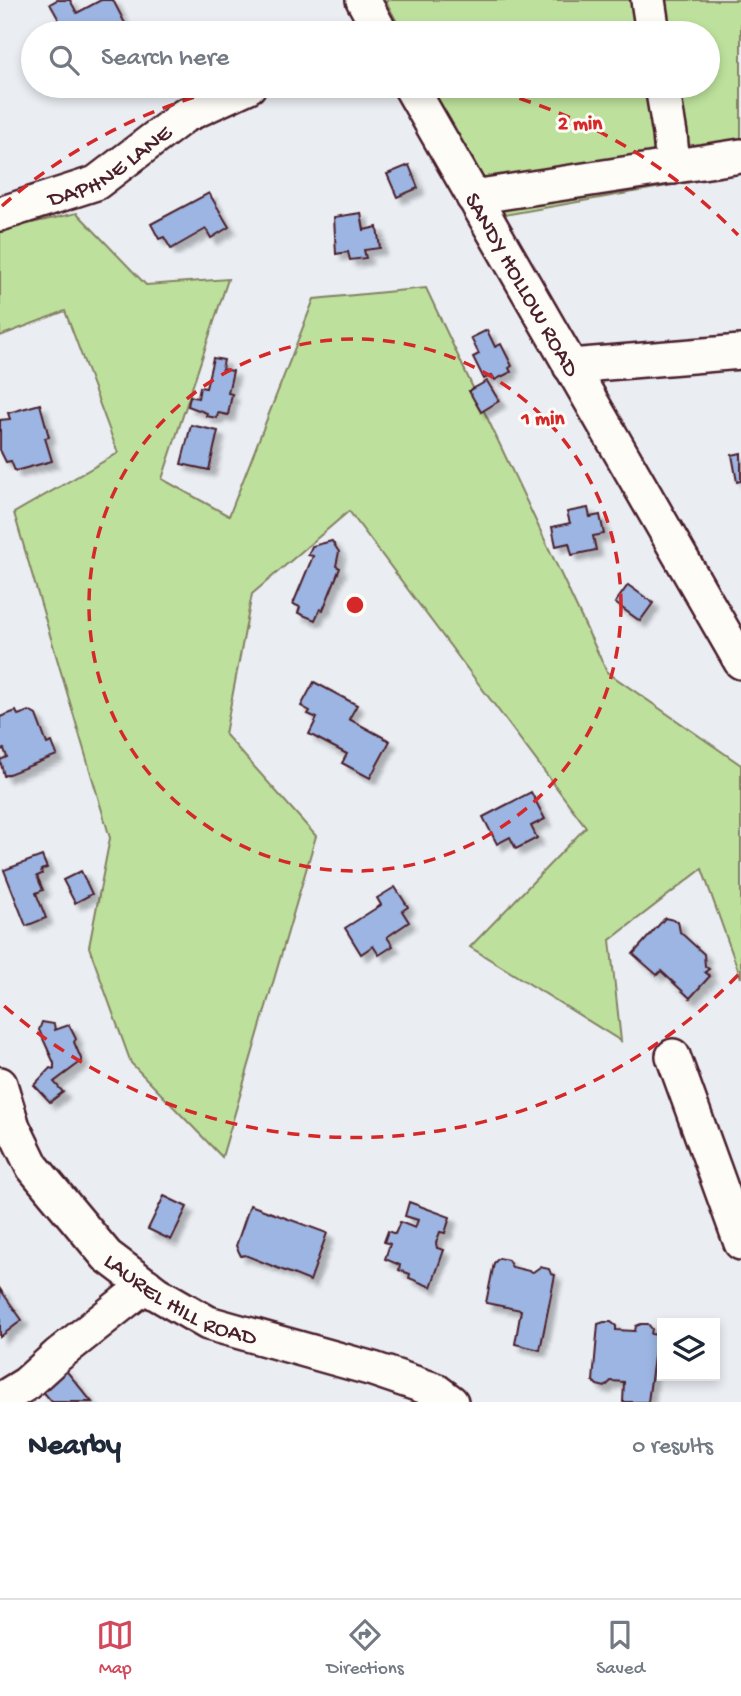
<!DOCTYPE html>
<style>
body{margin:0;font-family:"Gochi Hand",sans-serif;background:#f6f6f7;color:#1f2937}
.controls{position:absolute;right:21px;bottom:21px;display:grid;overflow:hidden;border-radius:0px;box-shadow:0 4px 10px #0003}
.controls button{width:63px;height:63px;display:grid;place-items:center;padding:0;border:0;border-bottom:2px solid #e0e1e3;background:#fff;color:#1f2937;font:35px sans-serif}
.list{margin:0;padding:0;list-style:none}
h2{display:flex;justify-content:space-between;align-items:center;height:91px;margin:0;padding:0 28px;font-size:30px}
h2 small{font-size:23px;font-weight:400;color:#747a83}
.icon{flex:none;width:38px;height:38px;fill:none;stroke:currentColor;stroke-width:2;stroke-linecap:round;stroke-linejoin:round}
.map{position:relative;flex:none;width:741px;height:1402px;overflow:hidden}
.search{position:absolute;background:#fff;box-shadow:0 4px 10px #0003;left:21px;right:21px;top:21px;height:77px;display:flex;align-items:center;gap:18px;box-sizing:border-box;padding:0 24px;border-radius:38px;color:#747a83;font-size:26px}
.sheet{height:196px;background:#fff}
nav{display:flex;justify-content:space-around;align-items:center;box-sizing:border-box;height:98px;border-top:2px solid #e0e1e3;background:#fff;font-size:19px;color:#747a83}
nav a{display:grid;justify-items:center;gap:4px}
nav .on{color:#d1495b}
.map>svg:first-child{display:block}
.green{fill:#bde19c;stroke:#848064;stroke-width:2}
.building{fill:#9cb5e2;stroke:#4a1f2b;stroke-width:2;filter:url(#shadow)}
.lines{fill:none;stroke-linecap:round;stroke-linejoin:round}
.minor-casing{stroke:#4a1f2b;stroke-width:38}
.minor{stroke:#fdfcf7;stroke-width:33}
.ring{fill:none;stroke:#d62828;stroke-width:3.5;stroke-dasharray:12 9}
.labels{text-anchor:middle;stroke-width:6;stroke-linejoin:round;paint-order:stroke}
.street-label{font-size:23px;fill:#4a1f2b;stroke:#fdfcf7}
.centre{fill:#d62828;stroke:#fdfcf7;stroke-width:3.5}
.ring-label{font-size:21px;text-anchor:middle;font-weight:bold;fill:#d62828;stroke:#fdfcf7;stroke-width:6;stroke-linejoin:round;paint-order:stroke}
</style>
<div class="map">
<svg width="741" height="1402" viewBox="0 0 741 1402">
<defs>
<filter id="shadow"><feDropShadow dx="6" dy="6" stdDeviation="2" flood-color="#0004"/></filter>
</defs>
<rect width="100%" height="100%" fill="#eaeef3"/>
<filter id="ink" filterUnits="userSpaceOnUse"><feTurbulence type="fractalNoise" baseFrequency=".0143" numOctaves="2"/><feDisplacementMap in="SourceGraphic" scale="14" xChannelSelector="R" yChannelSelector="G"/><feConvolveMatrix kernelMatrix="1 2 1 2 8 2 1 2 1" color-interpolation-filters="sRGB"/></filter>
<g filter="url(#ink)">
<g class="green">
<path d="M385 0H741V173L499 216 431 86H708V33H403Z"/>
<path d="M77 213 146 285 228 279 162 479 229 516 314 299 426 288 607 672 741 765V978L702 869 610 940 621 1041 470 947 586 827 349 511 252 594 225 734 316 836 222 1157 131 1063 89 947 110 838 14 513 118 453 65 311 0 336V230Z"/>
</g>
<g class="building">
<path d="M57 0H70L77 13 101 0H113L130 33H58L52 23 59 20 50 4Z"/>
<path d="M409 165 418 188 397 197 387 174Z"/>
<path d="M209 193 229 227 211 238 206 229 171 249 164 237 159 239 151 224Z"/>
<path d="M361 213 364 230 377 227 380 248 364 250 366 258 350 260 348 252 336 254 334 217Z"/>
<path d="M487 330 495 347 501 344 512 366 509 368 511 372 495 380 492 375 484 379 473 357 479 354 471 338Z"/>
<path d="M213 358 224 360 222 369 233 371 228 393 232 394 228 415 218 413 217 418 206 416 207 413 188 406 190 396 198 398 200 387 206 388Z"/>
<path d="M487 381 499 401 481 412 469 391Z"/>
<path d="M40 404 49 437 45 438 52 461 15 471 11 461 6 462 0 450V420L10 419 8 413Z"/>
<path d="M191 425 218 431 209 470 181 464Z"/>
<path d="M741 453V481L737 482 732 455Z"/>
<path d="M588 508 590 517 600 515 604 534 593 536 596 550 572 555 569 543 556 546 552 527 570 523 567 512Z"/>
<path d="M332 541 339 552 336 566 340 568 323 610 320 609 315 620 298 613 300 607 293 604 313 556 308 555 312 546Z"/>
<path d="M628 585 653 603 640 621 615 603Z"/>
<path d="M314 682 357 705 349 719 390 741 370 778 342 763 347 754 309 734 317 718 308 714 310 711 301 706Z"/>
<path d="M16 711 18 715 29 711 36 715 47 744 52 742 57 755 4 776 0 760 7 757 4 749 0 750V717Z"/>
<path d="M531 792 545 819 531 826 537 838 516 849 510 837 497 844 483 817Z"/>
<path d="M42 856 47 868 41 870 42 874 37 876 43 890 36 893 46 918 26 926 4 870Z"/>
<path d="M81 871 92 894 75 903 63 880Z"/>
<path d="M395 887 408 907 402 911 409 922 387 937 393 946 379 955 373 946 361 954 345 928 381 905 377 898Z"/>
<path d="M665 918 678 921 680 932 704 954 705 966 709 969 705 972 710 976 690 998 661 971 657 975 633 954Z"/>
<path d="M42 1022 54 1024 55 1030 69 1025 76 1039 74 1042 82 1061 54 1082 63 1092 50 1102 34 1085 50 1068 54 1069V1063L39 1030Z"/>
<path d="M164 1196 187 1207 171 1240 148 1229Z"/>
<path d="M409 1202 450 1217 445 1233 440 1232 436 1243 437 1248 444 1250 431 1287 409 1278 410 1274 399 1270 400 1265 385 1259 390 1244 384 1242 388 1231 395 1234 400 1222 415 1228 418 1220 405 1216Z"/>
<path d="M250 1205 327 1233 310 1281 245 1255 241 1256 236 1246Z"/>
<path d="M499 1258 508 1260 512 1267 533 1272 540 1267 549 1269 551 1274 555 1275 540 1350 515 1344 521 1310 486 1303 494 1263Z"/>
<path d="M0 1289 22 1320 0 1337Z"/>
<path d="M604 1322H611L616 1326V1330L635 1331 636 1326 641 1324H648L652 1329 651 1334 657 1335 648 1402H623L624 1382 611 1381 605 1387 597 1385 593 1381 598 1324Z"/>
<path d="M64 1368 92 1402H52L40 1388Z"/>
</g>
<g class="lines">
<defs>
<g id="minor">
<path d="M363 0 381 33"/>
<path d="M648 0 653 33"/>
<path id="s1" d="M410 86 741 662"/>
<path d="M662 86 670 134 673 167"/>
<path d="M473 197 741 156"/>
<path id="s2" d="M0 214 96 183 184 116 249 86"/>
<path d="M570 366 741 352"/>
<path d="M673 1056 741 1243"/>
<path id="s3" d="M0 1084 13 1127 32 1166 107 1256 156 1293 208 1323 373 1369 435 1390 451 1402"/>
<path d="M0 1400 26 1384 58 1355 146 1285"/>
</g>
</defs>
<use href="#minor" class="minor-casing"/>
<use href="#minor" class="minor"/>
</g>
</g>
<g class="ring">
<circle cx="355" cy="605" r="266"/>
<path d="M738 975A533 533 0 0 1 2 1004M2 206A533 533 0 0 1 231 87M479 87A533 533 0 0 1 738 235"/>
</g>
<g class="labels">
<g class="street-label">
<text dy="8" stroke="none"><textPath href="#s2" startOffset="121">DAPHNE LANE</textPath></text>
<text dy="8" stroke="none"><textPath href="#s1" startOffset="228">SANDY HOLLOW ROAD</textPath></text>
<text dy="8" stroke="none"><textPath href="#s3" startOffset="292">LAUREL HILL ROAD</textPath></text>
</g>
</g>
<circle cx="355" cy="605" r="10" class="centre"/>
<g class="ring-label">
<text x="580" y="129">2 min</text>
<text x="543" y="424">1 min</text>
</g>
</svg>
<div class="controls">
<button><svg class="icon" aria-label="layers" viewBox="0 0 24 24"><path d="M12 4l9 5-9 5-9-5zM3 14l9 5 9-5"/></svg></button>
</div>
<div class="search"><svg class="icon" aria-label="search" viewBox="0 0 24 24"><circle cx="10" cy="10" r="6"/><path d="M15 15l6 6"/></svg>Search here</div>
</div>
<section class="sheet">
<h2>Nearby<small>0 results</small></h2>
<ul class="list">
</ul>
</section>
<nav>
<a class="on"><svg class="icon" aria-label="map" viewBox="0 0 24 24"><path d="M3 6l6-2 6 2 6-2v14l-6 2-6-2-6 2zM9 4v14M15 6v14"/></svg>Map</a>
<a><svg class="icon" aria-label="directions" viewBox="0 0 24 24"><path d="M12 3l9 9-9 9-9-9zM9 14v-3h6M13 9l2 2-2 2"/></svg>Directions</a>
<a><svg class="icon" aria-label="saved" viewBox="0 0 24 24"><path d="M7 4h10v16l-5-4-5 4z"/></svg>Saved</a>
</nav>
